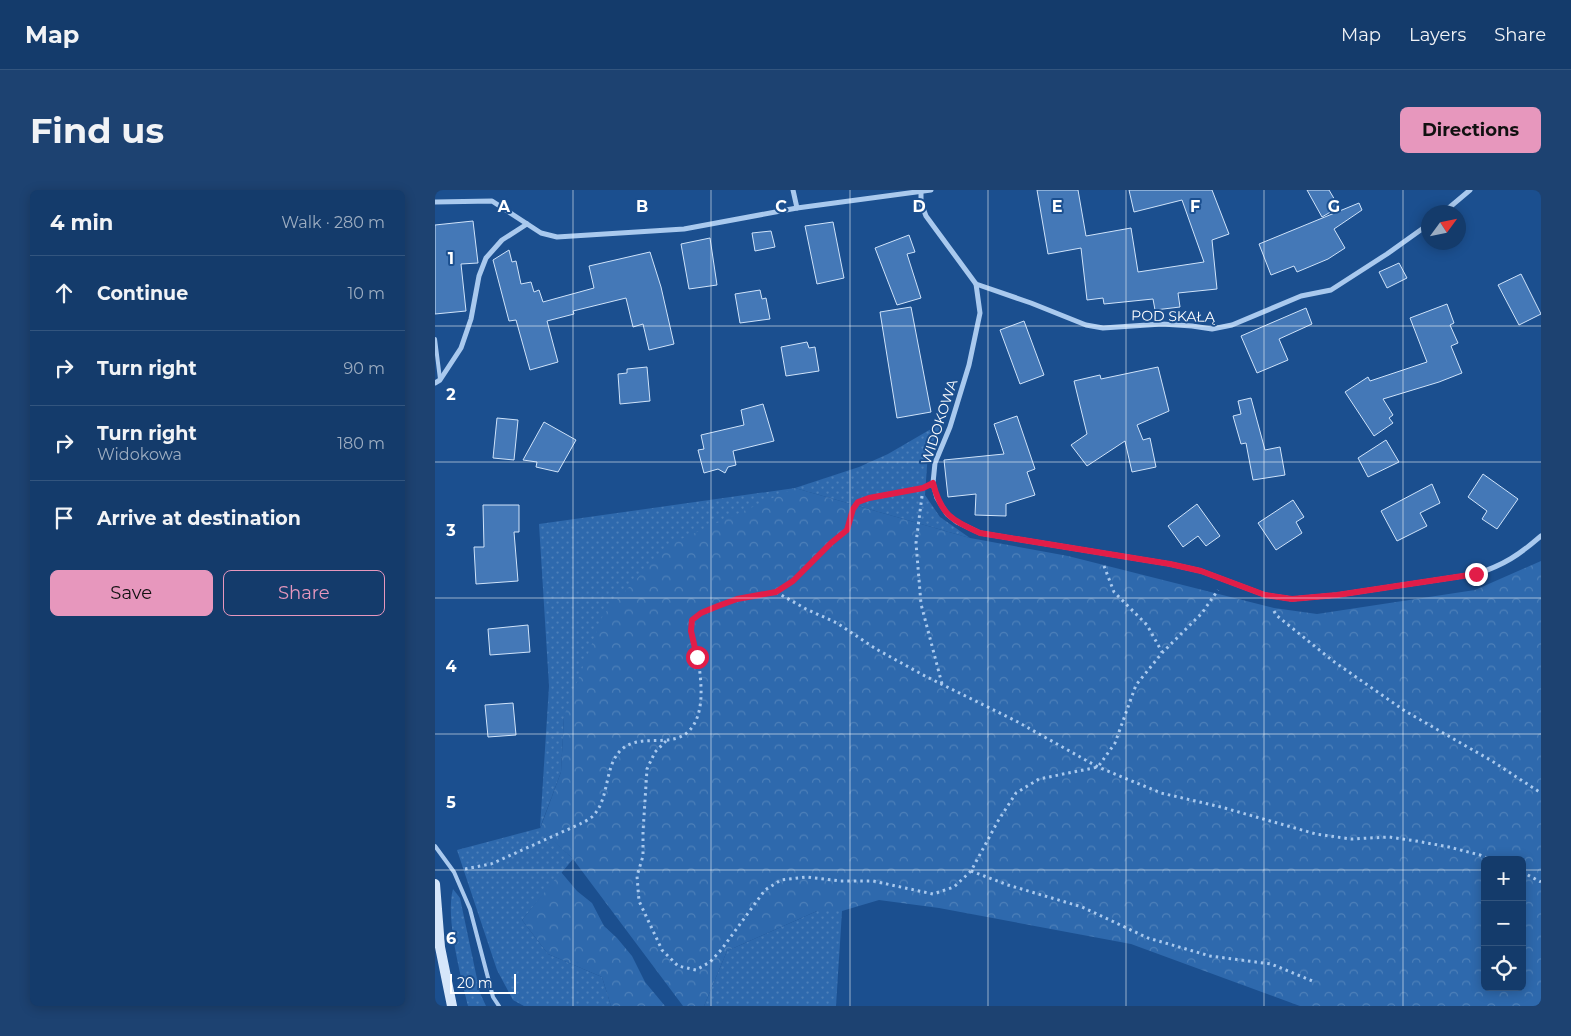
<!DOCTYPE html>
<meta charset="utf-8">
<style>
body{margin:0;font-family:Montserrat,sans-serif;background:#1d4271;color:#f1f3f6}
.controls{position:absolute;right:15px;bottom:15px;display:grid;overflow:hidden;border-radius:8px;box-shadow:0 2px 12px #0003}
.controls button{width:45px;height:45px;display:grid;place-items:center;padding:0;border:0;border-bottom:1px solid #33557e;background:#143b6b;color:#f1f3f6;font:25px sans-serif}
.compass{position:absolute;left:986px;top:15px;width:45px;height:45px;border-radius:50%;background:#143b6b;box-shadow:0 2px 12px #0003;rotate:57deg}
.scale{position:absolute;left:15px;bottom:12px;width:66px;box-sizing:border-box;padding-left:5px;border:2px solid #fff;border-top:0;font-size:14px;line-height:18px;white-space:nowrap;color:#fff;-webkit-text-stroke:4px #1b4f8f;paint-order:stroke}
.stop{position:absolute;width:15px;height:15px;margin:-11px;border:4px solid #e11d48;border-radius:50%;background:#fff}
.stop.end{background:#e11d48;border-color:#fff;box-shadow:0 1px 5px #0008}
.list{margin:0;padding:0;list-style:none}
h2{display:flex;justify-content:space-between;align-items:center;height:65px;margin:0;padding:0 20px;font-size:21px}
h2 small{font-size:16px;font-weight:400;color:#9dadc1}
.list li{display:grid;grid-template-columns:32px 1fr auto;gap:15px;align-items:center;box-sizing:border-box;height:75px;padding:0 20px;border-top:1px solid #33557e}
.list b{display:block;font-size:19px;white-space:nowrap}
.list p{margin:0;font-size:16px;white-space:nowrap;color:#9dadc1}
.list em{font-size:16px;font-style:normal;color:#9dadc1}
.actions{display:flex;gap:10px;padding:15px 20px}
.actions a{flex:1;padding:11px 0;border:1px solid #e797bd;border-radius:8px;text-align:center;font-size:18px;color:#e797bd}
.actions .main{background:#e797bd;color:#111}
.icon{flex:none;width:28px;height:28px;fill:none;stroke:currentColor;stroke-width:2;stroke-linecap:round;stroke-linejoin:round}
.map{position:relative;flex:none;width:1106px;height:816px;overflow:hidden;border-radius:8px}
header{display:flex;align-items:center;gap:30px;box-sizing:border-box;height:70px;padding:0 25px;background:#143b6b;border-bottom:1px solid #33557e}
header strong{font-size:24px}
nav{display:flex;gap:28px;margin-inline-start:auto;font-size:18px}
.intro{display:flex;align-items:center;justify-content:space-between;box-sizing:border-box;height:120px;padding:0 30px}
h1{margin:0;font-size:35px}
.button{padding:12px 22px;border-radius:8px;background:#e797bd;color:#111;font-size:18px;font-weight:700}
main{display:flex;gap:30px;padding:0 30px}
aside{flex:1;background:#143b6b;border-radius:8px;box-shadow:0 2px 12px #0003}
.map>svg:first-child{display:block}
.grass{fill:url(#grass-dots)}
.forest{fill:url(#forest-crowns);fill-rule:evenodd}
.building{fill:#4478b7;stroke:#cfe3fa}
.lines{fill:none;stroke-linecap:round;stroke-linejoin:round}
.path{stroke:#a9c9ee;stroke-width:3;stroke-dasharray:2.5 4;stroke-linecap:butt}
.service{stroke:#a9c9ee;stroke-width:4}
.minor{stroke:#a9c9ee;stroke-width:5}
.secondary{stroke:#d6e6fa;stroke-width:10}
.route{stroke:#e11d48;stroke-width:6}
.grid{fill:none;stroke:#fff;stroke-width:1;stroke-opacity:0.55}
.labels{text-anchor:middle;stroke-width:4;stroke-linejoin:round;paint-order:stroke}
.street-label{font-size:14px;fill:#fff;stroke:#1b4f8f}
.grid-label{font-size:16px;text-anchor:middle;font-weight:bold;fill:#fff;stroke:#1b4f8f;stroke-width:4;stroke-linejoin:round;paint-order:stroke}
</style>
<header>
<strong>Map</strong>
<nav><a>Map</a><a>Layers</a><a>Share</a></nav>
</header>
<div class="intro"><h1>Find us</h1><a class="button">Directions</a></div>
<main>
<aside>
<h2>4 min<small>Walk · 280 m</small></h2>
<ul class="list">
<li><svg class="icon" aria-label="ahead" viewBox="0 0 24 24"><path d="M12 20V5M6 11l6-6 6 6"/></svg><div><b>Continue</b></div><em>10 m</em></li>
<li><svg class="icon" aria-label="right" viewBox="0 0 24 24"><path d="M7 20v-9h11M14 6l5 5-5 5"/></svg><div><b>Turn right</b></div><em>90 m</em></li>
<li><svg class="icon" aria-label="right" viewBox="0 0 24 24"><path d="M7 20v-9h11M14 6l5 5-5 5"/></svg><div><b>Turn right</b><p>Widokowa</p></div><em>180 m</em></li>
<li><svg class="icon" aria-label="arrive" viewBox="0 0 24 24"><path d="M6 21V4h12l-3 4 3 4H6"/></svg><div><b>Arrive at destination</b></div></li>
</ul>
<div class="actions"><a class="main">Save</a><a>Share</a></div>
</aside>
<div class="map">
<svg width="1106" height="816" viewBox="0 0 1106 816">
<defs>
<pattern id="grass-dots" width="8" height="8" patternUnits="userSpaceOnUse" patternTransform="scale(1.25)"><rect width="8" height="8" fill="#2e69ad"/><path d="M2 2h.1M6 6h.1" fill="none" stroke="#4d80b9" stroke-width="1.8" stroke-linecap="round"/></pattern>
<pattern id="forest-crowns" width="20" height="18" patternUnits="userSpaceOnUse" patternTransform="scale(1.25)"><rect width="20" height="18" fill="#2e69ad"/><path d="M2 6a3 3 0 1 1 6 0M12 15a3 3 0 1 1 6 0" fill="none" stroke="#4d80b9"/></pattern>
</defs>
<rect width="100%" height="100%" fill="#1b4f8f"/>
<g class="grass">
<path d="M508 232 493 262 490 305 505 327 535 348 360 298 129 526 126 582 105 638 138 669 87 730 113 764 167 787 176 816H89L78 810 62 780 22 660 105 638 114 496 104 334 360 298 424 277 453 264Z"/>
<path d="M18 699 25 708 45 803 51 816H33C26 787 10 727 18 699Z"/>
<path d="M382 721H407L401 816H269L292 761Z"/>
</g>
<g class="forest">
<path d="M360 298 535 348 633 366 839 418 882 424 1040 400 1106 371V816H865L696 754 504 718 444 710 407 721H382L292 761 269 816H248L138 669 105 639 126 582 129 526 168 425 233 355ZM1050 670H1087V797H1050Z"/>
<path d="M126 682 142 701 157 713 169 736 182 748 197 766 210 792 230 816H176L167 787 113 764 87 730Z"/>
</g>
<g class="building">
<path d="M602 0H643L651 46 696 38 703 82 769 72 747 10 699 22 694 0H777L794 44 777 50 782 99 743 103 745 117 720 120 718 109 669 114 668 108 652 110 646 58 613 64Z"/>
<path d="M872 0H894L904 17 887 27Z"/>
<path d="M924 13 927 20 899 39 910 58 893 69 862 82 859 76 836 85 824 54Z"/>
<path d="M38 31 43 73 26 74 31 121 0 124V35Z"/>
<path d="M398 32 409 88 382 94 370 36Z"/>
<path d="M336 41 340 57 320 61 317 43Z"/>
<path d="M474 45 480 62 472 64 486 108 462 115 440 58Z"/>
<path d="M275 48 282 95 254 99 246 54Z"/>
<path d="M74 60 77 72 81 71 86 94 96 92 99 102 104 100 108 112 159 98 154 76 215 62 226 97 239 154 214 160 208 134 198 137 191 108 138 121 139 124 112 131 123 172 95 180 81 130 74 131 58 70Z"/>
<path d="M964 73 972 88 952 98 944 82Z"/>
<path d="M1086 84 1106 124 1084 135 1063 95Z"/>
<path d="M325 100 327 109 331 108 335 129 305 133 300 104Z"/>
<path d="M1012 114 1019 133 1015 135 1023 153 1016 156 1027 183 1004 192 948 209 958 225 954 228 958 233 939 246 910 202 933 187 935 191 992 172 975 128Z"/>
<path d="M476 117 496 222 462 228 445 122Z"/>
<path d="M871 118 877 134 844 149 853 170 822 183 806 146Z"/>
<path d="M589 131 609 185 585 194 565 140Z"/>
<path d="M372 152 374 158 380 157 384 181 351 186 346 157Z"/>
<path d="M212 177 215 211 185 214 183 184 192 183V179Z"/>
<path d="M723 177 734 221 702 235 708 250 715 248 721 277 697 282 690 251 652 276 636 255 652 244 639 191 665 185 666 189Z"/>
<path d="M816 208 830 260 845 257 850 285 818 290 811 253 806 254 798 226 806 224 803 211Z"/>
<path d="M328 214 339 251 298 261 301 275 293 277 290 283 283 279 269 283 263 260 269 259 266 245 309 235 306 220Z"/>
<path d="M582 226 600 279 592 282 600 305 571 314V326L540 325 541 304 513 307 509 270 569 264 559 234Z"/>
<path d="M62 228 83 230 79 270 58 268Z"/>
<path d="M109 232 141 250 123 282 101 277 102 272 88 270Z"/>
<path d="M951 250 964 272 933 287 923 268Z"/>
<path d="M1048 284 1083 309 1062 339 1047 329 1052 321 1033 307Z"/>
<path d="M997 294 1005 313 985 323 992 336 962 351 946 321Z"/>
<path d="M858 310 869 327 861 332 867 343 841 360 823 333Z"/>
<path d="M762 314 785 346 771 356 763 346 748 357 733 336Z"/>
<path d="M48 315H84V342H79L83 391 41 394 39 357H49Z"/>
<path d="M93 435 95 462 55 465 53 439Z"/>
<path d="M78 513 81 545 53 547 50 515Z"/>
</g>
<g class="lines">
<g class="path">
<path d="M487 306 481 353 486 414 507 494"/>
<path d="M669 376 679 402 712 435 727 462"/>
<path d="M341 402 371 419 402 433 441 459 490 486 581 531 663 577 726 603 786 617 881 644 916 649 954 647 981 651 1014 657 1045 665 1057 670"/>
<path d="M839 421 841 425 898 471 970 521 1057 571 1106 603"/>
<path d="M231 551 220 562 212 579 208 642V666L202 686 204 711 227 760 243 776 261 780 275 772 286 760 330 700 346 690 372 687 405 691H438L498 704 519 697 536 681 563 631 581 603 604 589 663 577 680 553 701 495 727 463 767 423 783 400"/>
<path d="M30 679 56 674 145 634C149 632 155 629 158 626 175 608 169 576 186 560 205 542 236 559 254 541 271 523 266 490 263 468 260 453 255 446 257 430L266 423 283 416 302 409 341 402 358 391 397 353 412 340 418 319 423 312 434 308 486 298"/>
<path d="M536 681 573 695 647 717 713 748 775 766 836 774 880 792"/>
<path d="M1087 682 1106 692"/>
</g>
<g class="service">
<path d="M0 149 5 189"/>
<path d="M0 656 19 682 35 719 58 807 64 816"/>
</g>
<g class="minor">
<path d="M358 0 362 18"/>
<path d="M486 2V13L491 26 541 94 596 113 651 135 668 138 727 134 757 136 777 139 797 135 866 106 896 100 952 64 994 34"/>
<path d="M0 12 57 11 106 43 122 47 249 39 362 18 496 0"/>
<path d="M1009 22 1035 0"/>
<path d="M541 94 545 123 534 175 515 237 500 273 498 293 502 308 512 324 522 332 545 343 735 374 766 381 830 405 857 409 902 405 1041 384C1069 375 1084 365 1106 346"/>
<path d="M0 193 5 190 26 158 36 129 44 86 51 68 67 50 92 34"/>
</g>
<path class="secondary" d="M0 694 5 757 17 816"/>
</g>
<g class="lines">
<path class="route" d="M262 467 256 441 257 430 266 423 283 416 302 409 341 402 358 391 396 353 412 340 418 319 423 312 434 308 488 298 498 293C506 325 517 330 545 343L735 374 766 381 830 405 857 409 902 405 1041 384"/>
</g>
<path class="grid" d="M138 0V816M276 0V816M415 0V816M553 0V816M691 0V816M829 0V816M968 0V816M0 136H1106M0 272H1106M0 408H1106M0 544H1106M0 680H1050M1087 680H1106"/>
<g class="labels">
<g class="street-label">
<text transform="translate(738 126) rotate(1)" y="5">POD SKAŁĄ</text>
<text transform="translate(504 232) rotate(-72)" y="5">WIDOKOWA</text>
</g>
</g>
<g class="grid-label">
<text x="69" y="22">A</text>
<text x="207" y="22">B</text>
<text x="346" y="22">C</text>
<text x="484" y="22">D</text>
<text x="622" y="22">E</text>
<text x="760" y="22">F</text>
<text x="899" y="22">G</text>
<text x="16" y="74">1</text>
<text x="16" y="210">2</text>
<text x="16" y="346">3</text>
<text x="16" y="482">4</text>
<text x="16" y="618">5</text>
<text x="16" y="754">6</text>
</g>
</svg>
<div class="controls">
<button>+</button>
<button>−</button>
<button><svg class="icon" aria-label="locate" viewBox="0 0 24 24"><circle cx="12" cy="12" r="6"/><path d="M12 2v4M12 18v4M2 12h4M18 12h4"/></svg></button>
</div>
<svg class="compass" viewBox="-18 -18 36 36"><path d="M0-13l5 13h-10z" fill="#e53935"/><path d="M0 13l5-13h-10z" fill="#9dadc1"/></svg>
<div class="scale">20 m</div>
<div class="stop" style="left:262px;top:467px"></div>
<div class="stop end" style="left:1041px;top:384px"></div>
</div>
</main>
